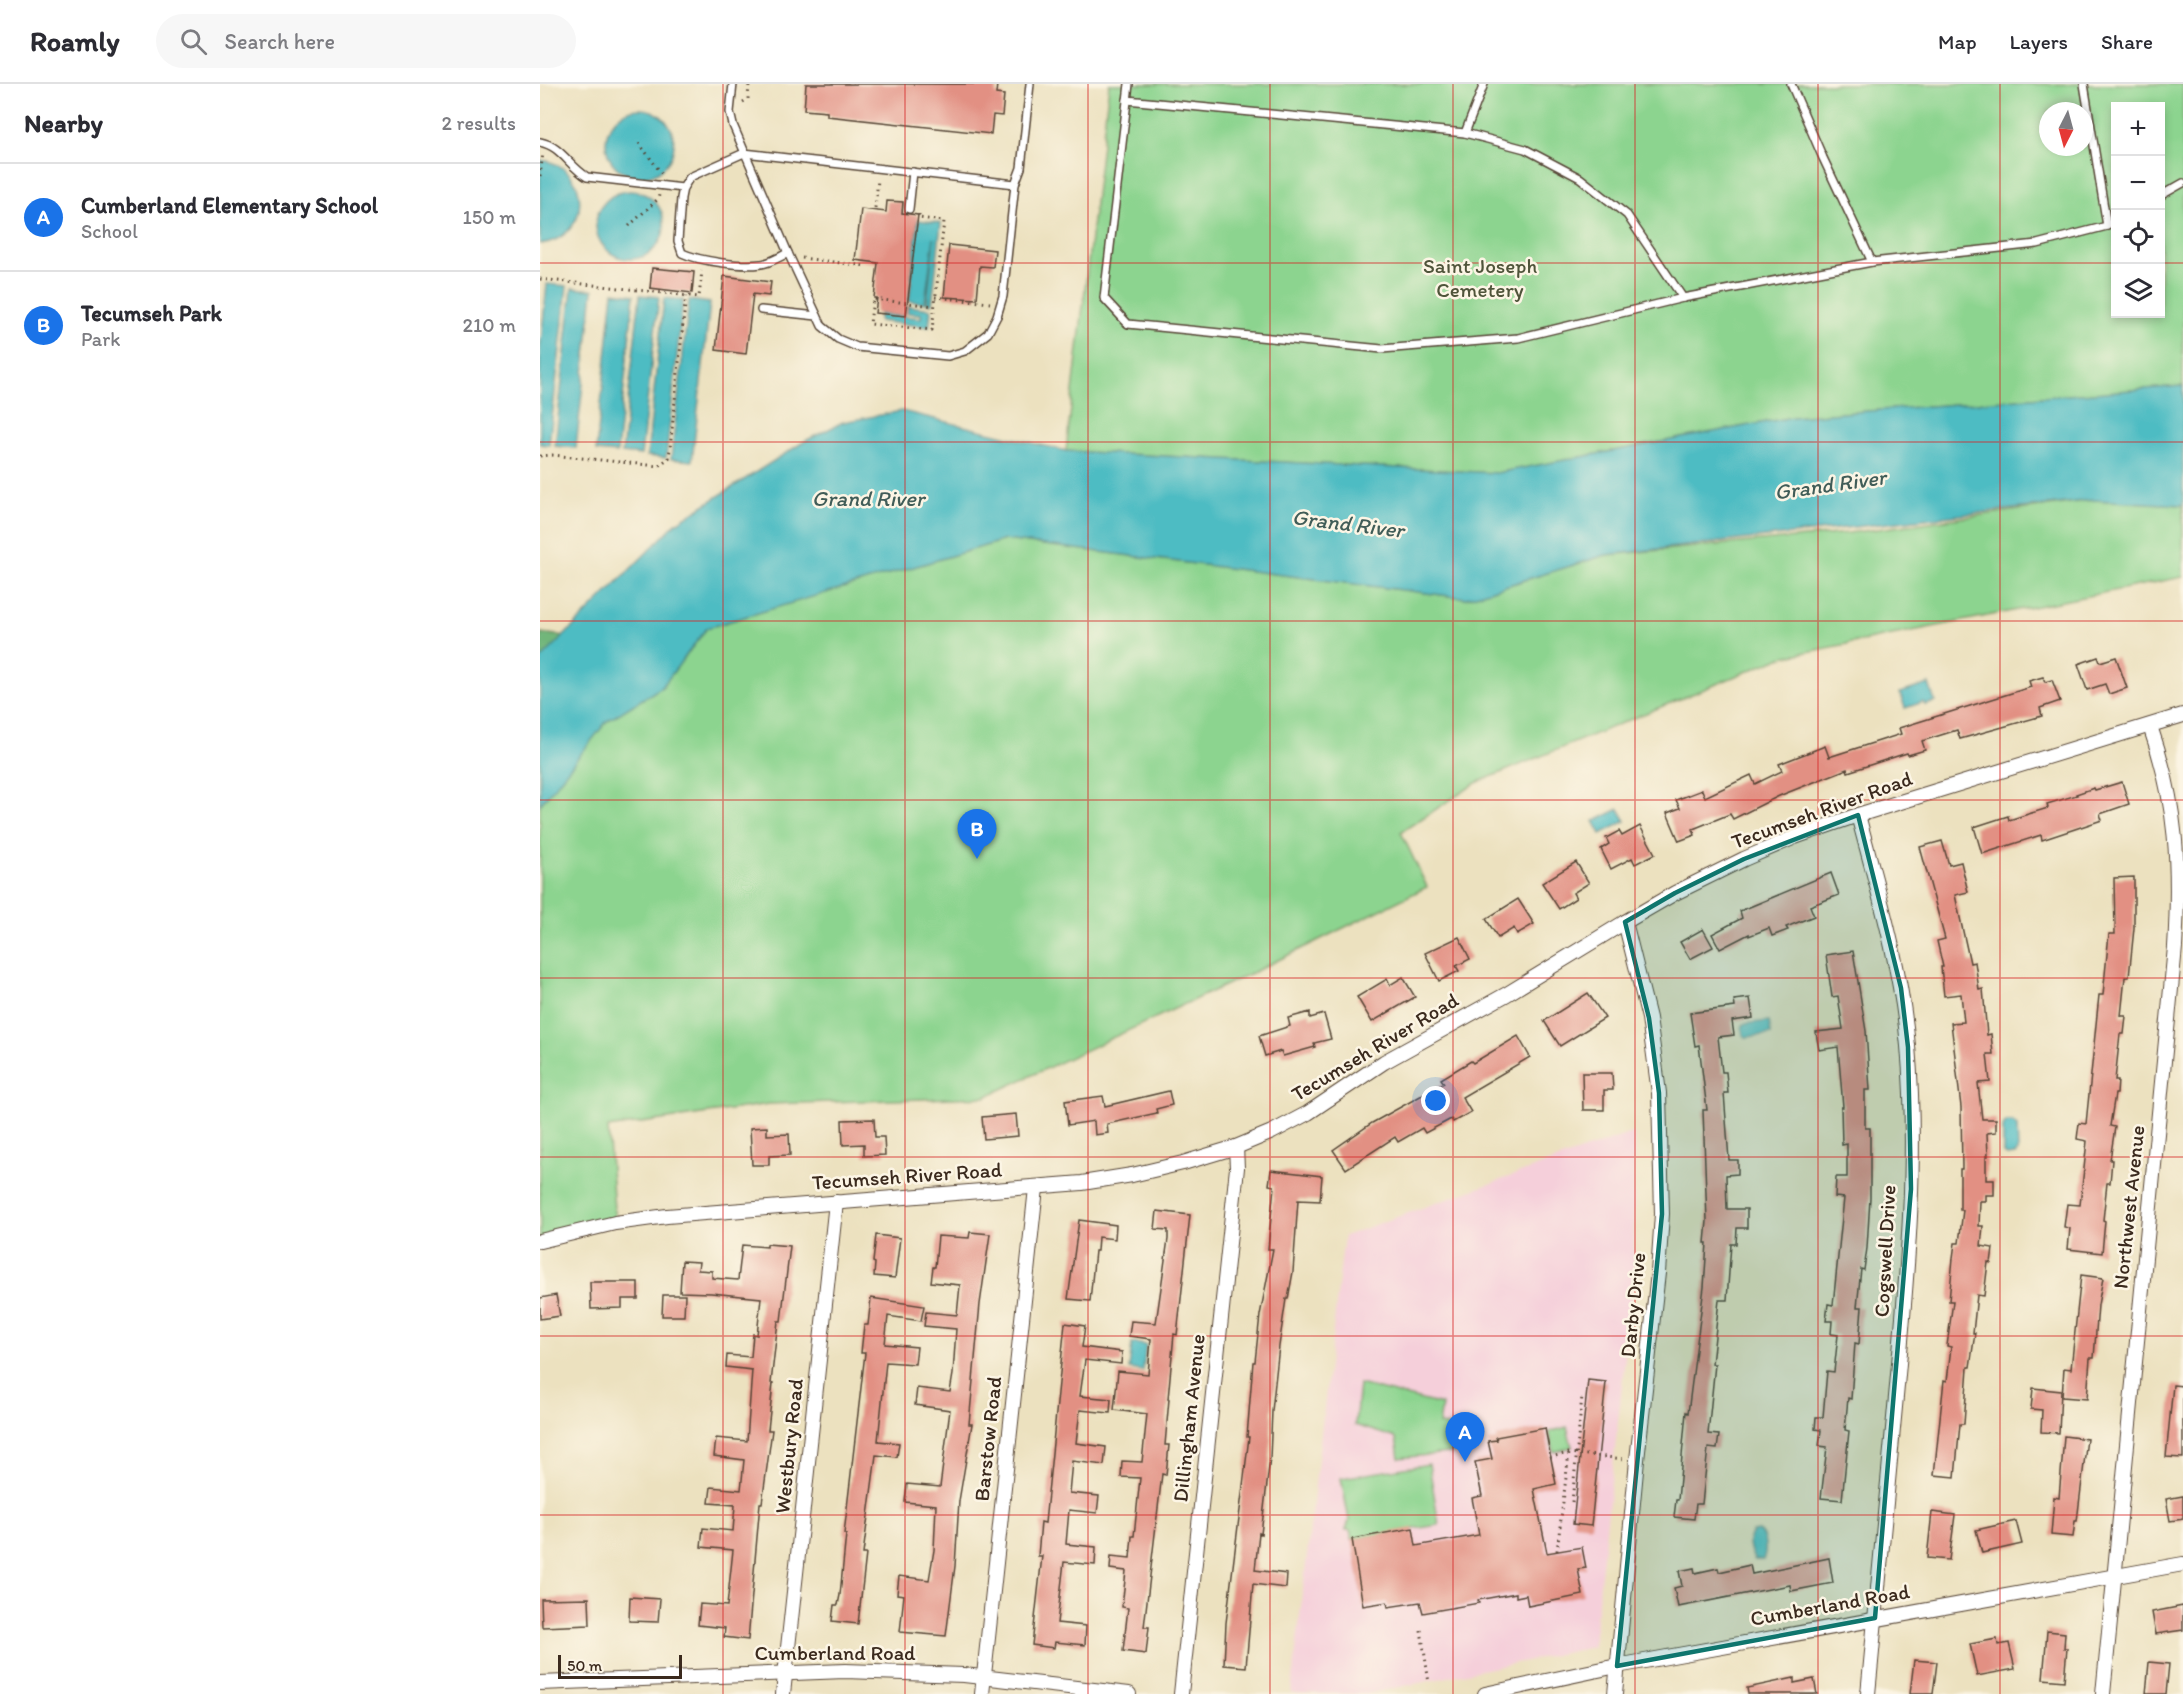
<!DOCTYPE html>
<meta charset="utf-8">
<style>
body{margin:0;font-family:Itim,sans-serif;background:#f7f7f7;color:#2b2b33}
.controls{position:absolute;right:18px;top:18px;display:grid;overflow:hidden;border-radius:0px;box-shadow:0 3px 9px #0003}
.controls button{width:54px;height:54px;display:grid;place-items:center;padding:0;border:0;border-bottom:2px solid #e1e1e2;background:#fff;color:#2b2b33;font:30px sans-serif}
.compass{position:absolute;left:1499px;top:18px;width:54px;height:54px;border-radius:50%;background:#fff;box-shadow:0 3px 9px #0003;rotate:186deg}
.scale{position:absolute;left:18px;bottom:15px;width:124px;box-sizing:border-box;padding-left:6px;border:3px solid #3b2a1e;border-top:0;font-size:16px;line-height:21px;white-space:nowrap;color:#3b2a1e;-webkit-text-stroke:4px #fcf5e5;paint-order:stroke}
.you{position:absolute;left:896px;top:1017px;width:21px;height:21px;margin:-15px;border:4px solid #fff;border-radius:50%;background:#1a73e8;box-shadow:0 0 0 9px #1a73e833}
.badge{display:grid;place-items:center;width:39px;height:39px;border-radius:50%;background:#1a73e8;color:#fff;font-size:20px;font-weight:700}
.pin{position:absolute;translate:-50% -50px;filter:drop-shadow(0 2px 3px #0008)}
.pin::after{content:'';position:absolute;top:32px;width:21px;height:18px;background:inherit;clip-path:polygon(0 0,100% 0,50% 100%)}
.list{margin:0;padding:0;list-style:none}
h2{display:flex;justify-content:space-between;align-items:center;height:78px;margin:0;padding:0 24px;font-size:26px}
h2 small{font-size:20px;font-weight:400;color:#7c7c81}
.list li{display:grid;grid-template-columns:39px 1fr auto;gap:18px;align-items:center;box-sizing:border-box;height:108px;padding:0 24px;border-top:2px solid #e1e1e2}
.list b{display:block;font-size:22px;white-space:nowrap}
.list p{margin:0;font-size:20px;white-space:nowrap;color:#7c7c81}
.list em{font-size:20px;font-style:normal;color:#7c7c81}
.icon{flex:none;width:33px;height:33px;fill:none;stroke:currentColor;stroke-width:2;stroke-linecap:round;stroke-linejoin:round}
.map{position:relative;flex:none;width:1643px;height:1610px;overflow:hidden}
header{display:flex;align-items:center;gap:36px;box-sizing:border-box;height:84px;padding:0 30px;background:#fff;border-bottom:2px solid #e1e1e2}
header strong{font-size:28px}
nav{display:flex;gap:33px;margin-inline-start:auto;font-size:21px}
.search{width:420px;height:54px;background:#f7f7f7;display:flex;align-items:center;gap:15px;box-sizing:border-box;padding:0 21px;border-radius:33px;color:#7c7c81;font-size:22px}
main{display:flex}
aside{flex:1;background:#fff}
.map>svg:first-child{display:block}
.built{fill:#f5cfda}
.green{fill:#8cd48f;stroke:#647f56;stroke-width:1.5;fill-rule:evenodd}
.forest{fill:#71b67a;stroke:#56704c;stroke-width:1.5}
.water{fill:#4dbcc3;stroke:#447370;stroke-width:1.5}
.building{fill:#e29083}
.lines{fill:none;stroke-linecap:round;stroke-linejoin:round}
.service-casing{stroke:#564536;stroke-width:10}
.minor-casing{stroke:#564536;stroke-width:16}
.path{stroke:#564536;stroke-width:3;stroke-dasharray:1.5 4.5;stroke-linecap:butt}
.service{stroke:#fff;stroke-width:7}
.minor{stroke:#fff;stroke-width:14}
.marked{fill:#0f766e;fill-opacity:0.2;stroke:#0f766e;stroke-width:4.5;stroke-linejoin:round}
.grid{fill:none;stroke:#d62828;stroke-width:1.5;stroke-opacity:0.55}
.labels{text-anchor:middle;stroke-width:5;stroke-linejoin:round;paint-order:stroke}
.park-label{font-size:21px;fill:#4f543a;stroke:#fcf5e5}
.street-label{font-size:21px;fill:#3b2a1e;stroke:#fcf5e5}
.water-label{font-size:22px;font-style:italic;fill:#415d58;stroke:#fcf5e5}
</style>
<header>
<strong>Roamly</strong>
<div class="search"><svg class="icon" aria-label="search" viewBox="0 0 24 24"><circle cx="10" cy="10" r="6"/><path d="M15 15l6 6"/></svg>Search here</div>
<nav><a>Map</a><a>Layers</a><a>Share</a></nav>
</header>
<main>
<aside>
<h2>Nearby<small>2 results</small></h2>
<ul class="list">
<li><span class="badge">A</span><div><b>Cumberland Elementary School</b><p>School</p></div><em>150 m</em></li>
<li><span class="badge">B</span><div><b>Tecumseh Park</b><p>Park</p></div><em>210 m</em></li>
</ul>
</aside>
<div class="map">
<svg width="1643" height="1610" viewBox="0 0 1643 1610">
<rect width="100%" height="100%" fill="#fcf5e5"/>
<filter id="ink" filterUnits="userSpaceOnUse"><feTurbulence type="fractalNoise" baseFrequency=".0167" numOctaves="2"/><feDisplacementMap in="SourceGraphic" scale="12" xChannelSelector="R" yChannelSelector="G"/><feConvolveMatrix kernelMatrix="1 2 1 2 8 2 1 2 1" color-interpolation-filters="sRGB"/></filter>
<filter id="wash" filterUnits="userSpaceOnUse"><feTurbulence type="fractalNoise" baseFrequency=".008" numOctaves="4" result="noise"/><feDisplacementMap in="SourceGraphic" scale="24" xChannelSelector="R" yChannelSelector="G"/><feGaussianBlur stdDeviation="1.35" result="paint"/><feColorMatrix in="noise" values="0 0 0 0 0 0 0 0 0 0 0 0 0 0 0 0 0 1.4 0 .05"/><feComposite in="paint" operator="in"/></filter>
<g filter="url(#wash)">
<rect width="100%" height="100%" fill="#ece1bf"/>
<path class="built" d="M1094 1048V1193L1053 1563 826 1610 751 1609 804 1152Z"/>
<g class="green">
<path d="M569 0H1643V302L1253 333 956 389 526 367ZM1576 22H1620V230H1576ZM1508 27H1544V63H1508Z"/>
<path d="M1553 416 1643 421V493L1242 573 936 699 861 748 887 803 716 887 445 1013 229 1020 68 1044 75 1139 0 1157V710L67 636 122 603 166 544 465 456 926 514 1066 471 1308 449Z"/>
<path d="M819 1300 902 1321 899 1341 921 1344 918 1368 859 1374 856 1354 815 1341Z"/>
<path d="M1027 1343 1032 1363 1014 1368 1009 1348Z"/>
<path d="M889 1380 899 1441 812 1455 810 1446H806L809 1436 801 1394Z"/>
</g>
<path class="forest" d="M0 549 26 552 0 576Z"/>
<g class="water">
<circle cx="100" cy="59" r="34"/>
<path d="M0 76C53 81 53 154 0 160Z"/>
<circle cx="90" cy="141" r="34"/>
<path d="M378 136 401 139 392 220 387 219 394 154 385 219 369 217Z"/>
<path d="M7 200 27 202 9 361 0 360V267Z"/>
<path d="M32 204 53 206 36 364 15 362Z"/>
<path d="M73 208 94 211 77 369 56 367Z"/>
<path d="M100 211 119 213 101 371 82 369Z"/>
<path d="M124 214 143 216 126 374 107 372Z"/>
<path d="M149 216 170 219 152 377 131 375Z"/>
<path d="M368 222 391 225 389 243 339 237V230L381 234V230L367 229Z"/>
<path d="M1643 302V421L1553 416 1066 471 926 514 465 456 167 544 122 603 67 637 0 721V576L136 439 265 357 303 338 362 327 526 367 956 389 1253 333Z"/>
<path d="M1389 600 1395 618 1385 621 1383 618 1365 624 1360 609Z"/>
<path d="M1079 725 1086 737 1061 750 1054 737Z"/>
<path d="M1229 937 1231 950 1206 953 1203 951 1202 944 1204 940Z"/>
<path d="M1466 1038H1473L1477 1042 1478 1068 1475 1071 1467 1072 1463 1069V1043Z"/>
<path d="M592 1259 606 1261 603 1287 589 1285Z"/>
<path d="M1218 1447C1226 1452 1227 1468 1223 1476H1215C1210 1469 1206 1454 1212 1448Z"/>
</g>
<g id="blocks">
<g class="building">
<path d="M266 0H457L456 10 464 11 462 32 453 31 451 50 287 32V28L264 26Z"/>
<path d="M347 117 363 118 362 129 378 131 366 232 335 229 337 214H334L338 179 315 176 321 125 346 128Z"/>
<path d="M409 161 455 166 453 183 440 182 437 215 404 213Z"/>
<path d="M112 184 154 188 152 209 110 204Z"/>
<path d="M184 192 231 198 229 212 213 210 206 270 176 266Z"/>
<path d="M1558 573 1560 578 1576 573 1587 604 1569 610 1565 600 1547 606 1538 580Z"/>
<path d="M1503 593 1505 598 1512 596 1520 617 1500 624 1502 632 1420 655 1417 646 1382 657 1385 666 1368 671 1367 669 1308 688 1307 685 1239 712 1193 735 1190 730 1153 745 1155 751 1139 757 1127 729 1140 724 1136 716 1162 706 1165 713 1211 691 1215 700 1242 687 1239 680 1285 662 1289 673 1361 650 1359 644 1491 603 1489 597Z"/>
<path d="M1582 698 1589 720 1560 730 1562 736 1502 756 1501 751 1442 770 1434 743 1468 732 1469 736 1508 724 1507 720 1537 711 1536 710 1554 704 1555 706Z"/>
<path d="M1100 742 1115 770 1095 780 1092 774 1071 785 1061 765 1069 760 1066 754 1079 747 1082 752Z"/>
<path d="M1402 757 1409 781 1421 778 1428 808 1415 811 1430 879 1435 878 1439 906 1443 905 1447 951 1451 950 1453 970H1447L1450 998 1438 999 1442 1035H1456V1048L1447 1049 1448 1072H1446V1096H1454V1111H1446V1117H1440L1439 1142H1443L1441 1162 1453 1164 1451 1179 1448 1178 1444 1212 1437 1211 1433 1249H1435L1430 1283H1428L1424 1340H1420L1415 1393 1394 1391 1404 1296 1407 1297 1411 1263 1407 1262 1413 1217H1409L1413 1174 1415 1159H1419L1423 1126H1420V1085H1422L1421 1023 1411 939 1424 938 1421 910 1404 912 1401 883H1403L1397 857 1405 855 1380 763Z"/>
<path d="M1036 778 1049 799 1033 809 1036 814 1019 825 1002 799Z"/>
<path d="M1291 789 1299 811 1270 822 1274 832 1246 843 1248 846 1232 852 1229 844 1209 852V850L1180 865 1172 850 1202 834 1200 827Z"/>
<path d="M1594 793V844L1589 893H1585L1581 932H1586L1584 950H1580L1575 996H1578L1577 1010H1575L1570 1042 1575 1043 1570 1076H1572L1570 1099H1567L1563 1136 1565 1137 1562 1169 1528 1165 1530 1144 1524 1143 1527 1120 1540 1121 1547 1057 1537 1055 1539 1039 1546 1040 1559 911H1563L1569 850H1575L1574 794Z"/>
<path d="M978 815 994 840 977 850 974 844 958 854 946 835Z"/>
<path d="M1163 845 1173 863 1150 875 1140 858Z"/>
<path d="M919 853 930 875 916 882 919 887 899 897 885 869Z"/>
<path d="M1313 867 1326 947 1330 1006H1325V1044H1330V1114L1327 1164 1324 1186 1321 1185 1317 1223H1322L1319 1260 1315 1259 1311 1315 1308 1314 1305 1346 1309 1347 1302 1416 1281 1414 1287 1363 1279 1362 1281 1346 1275 1345 1276 1333H1283L1287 1287 1294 1288 1298 1251 1291 1250 1292 1237H1286L1288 1220 1293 1221 1304 1114 1295 1113 1296 1093H1307V1060L1302 1061 1301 1023H1303L1298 963 1279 966 1276 948 1303 945 1298 912 1292 913 1286 871Z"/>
<path d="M863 893 875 913 832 938 817 913 847 895 850 901Z"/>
<path d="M1048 909 1065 934 1020 962 1004 937Z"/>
<path d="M1210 914 1213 934 1192 937 1194 951 1178 953 1182 988H1186L1188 1009H1184L1189 1076H1198V1090L1186 1091 1187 1125H1207V1144H1197L1196 1160H1191L1187 1216H1179L1172 1280H1175L1168 1350 1179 1351 1177 1365 1168 1364 1162 1420H1156L1154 1435 1134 1433 1136 1416H1138L1146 1328 1148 1329 1164 1203 1167 1159H1165L1167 1137 1163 1026H1167L1159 961 1155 962 1150 929 1195 923 1194 916Z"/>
<path d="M770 928V934L784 930 791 955 774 959 775 963 743 972 741 967 725 972 719 952 750 942 748 934Z"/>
<path d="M978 952 990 973 922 1013 931 1028 913 1038 911 1035 885 1049 882 1044 858 1058 855 1053 806 1085 793 1066 832 1039 904 999 901 995 931 977 933 979Z"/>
<path d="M1042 989H1072L1073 1006H1064V1026H1043Z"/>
<path d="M629 1007 632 1021 616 1025 617 1029 567 1040 568 1049 555 1051 554 1037 528 1041 525 1017 563 1012 565 1022Z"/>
<path d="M476 1030 478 1052 444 1055 442 1033Z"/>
<path d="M334 1035 335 1053H344L345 1071 324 1072V1060L303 1061 302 1036Z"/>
<path d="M227 1043V1051L249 1050 250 1071 229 1072V1081H212L210 1044Z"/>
<path d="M731 1086 782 1092 780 1117 758 1116 753 1188 748 1215H746L739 1262 732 1327 730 1374 721 1450 719 1449 715 1486 747 1490 746 1504 713 1500 706 1583 684 1581 686 1539 709 1353H707L713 1278H715L720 1231 733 1165H728L734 1102 729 1101Z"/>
<path d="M617 1127 650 1131 637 1251 634 1250 628 1315H629L625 1361H629L626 1391 622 1390 604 1543H609L606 1570 583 1567 588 1524 582 1523 586 1487 570 1485 571 1472 590 1474 592 1452H594L600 1394 581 1393 582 1377 602 1378 607 1330 574 1326 578 1287 608 1290 611 1255 589 1252 591 1237 616 1239 628 1155V1146L615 1145Z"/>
<path d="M539 1136 576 1141 575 1155 558 1153 557 1167H555L550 1217 528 1215Z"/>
<path d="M430 1148 450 1150 440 1220 429 1340H432L419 1417 415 1482 406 1552 360 1548 364 1511 357 1510 359 1492 389 1496 394 1466 396 1421 365 1418 367 1400 400 1403 410 1326 375 1321 377 1304 410 1308 413 1290 416 1245 384 1242 386 1228 417 1231 420 1201 391 1198 393 1183H395L398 1152 429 1154Z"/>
<path d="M336 1151 360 1154 355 1194 334 1192 335 1179 333 1178Z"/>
<path d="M227 1160 250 1162 241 1237H238L231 1299H233L228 1346H232L222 1419H220L208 1556 184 1553 185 1544 158 1541 160 1520 187 1522 193 1466 161 1463 163 1444 193 1447 195 1421 169 1419 171 1403 201 1406 204 1376 174 1372 176 1354 207 1357 212 1286 186 1283 187 1271 211 1273 213 1250 217 1251 221 1214 171 1209 140 1208 142 1177 159 1178 158 1186 172 1187V1194L198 1196 202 1161 227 1163Z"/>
<path d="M1541 1191 1563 1194 1558 1221 1554 1274H1550L1547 1315 1522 1313 1524 1284 1531 1285Z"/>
<path d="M50 1198H98V1215H82V1224L51 1225Z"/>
<path d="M16 1211 20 1232 0 1235V1214Z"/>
<path d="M123 1211H145L144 1232H122Z"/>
<path d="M331 1214 384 1222 381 1237 348 1232 345 1260 377 1263 375 1280 346 1278 338 1357 359 1359 357 1373 336 1371 323 1470H326L318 1540 292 1537 294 1521H298L300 1511 306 1450H304L325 1269H321L324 1241H328Z"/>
<path d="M525 1239 545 1242 542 1263 582 1268 581 1280 545 1276 540 1312 571 1315 570 1329 540 1326 536 1359 566 1363 564 1381 532 1377 529 1409 559 1412 557 1429 529 1426 526 1460 556 1463 555 1481 524 1478 517 1539 546 1542 545 1561 515 1558 514 1564 492 1561 502 1472H498L501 1438 505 1439Z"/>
<path d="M1048 1296 1066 1298 1051 1442 1033 1440Z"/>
<path d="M1633 1301 1643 1302V1374L1626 1373Z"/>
<path d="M1493 1304 1521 1307 1519 1349 1501 1348 1502 1326 1491 1325Z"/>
<path d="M1005 1344 1016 1400 994 1405 1007 1469 1042 1463 1046 1484 1038 1485 1043 1511 988 1522 986 1511 976 1513V1509L938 1516 939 1519 883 1529 880 1518 848 1523 847 1518 823 1522 812 1455 873 1444 876 1462 939 1451 932 1414 942 1412 935 1378 952 1375 948 1357 957 1356 956 1353Z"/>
<path d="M1524 1352 1547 1355 1537 1437H1535L1533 1453 1511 1451 1514 1413 1519 1414Z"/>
<path d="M1643 1412V1435L1630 1437 1626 1415Z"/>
<path d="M1392 1428 1415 1431 1409 1476 1387 1474Z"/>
<path d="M1476 1437 1482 1460 1442 1469 1436 1446Z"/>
<path d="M1289 1474 1293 1499 1251 1507 1250 1501 1138 1523 1134 1504 1142 1502 1139 1487 1154 1484 1155 1489 1178 1484 1179 1488 1210 1481 1212 1490Z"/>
<path d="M90 1513 120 1515 118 1538 89 1537Z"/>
<path d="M49 1514 50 1541 2 1543 1 1515Z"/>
<path d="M1643 1522V1546L1616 1550 1612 1528Z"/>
<path d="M1507 1547 1525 1549 1524 1564H1527L1524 1597 1503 1595Z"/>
<path d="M1457 1555 1458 1561 1469 1559 1475 1585 1437 1592 1430 1560Z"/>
<path d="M1374 1576 1397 1578 1393 1610H1370Z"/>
<path d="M1609 1578 1629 1580 1626 1610H1606Z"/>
<path d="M1254 1594V1599L1274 1595 1277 1610H1208L1207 1604Z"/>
</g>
</g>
</g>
<g filter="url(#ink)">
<use href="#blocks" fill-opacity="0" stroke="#564536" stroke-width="1.5"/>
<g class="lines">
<defs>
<g id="service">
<path d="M193 0 190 28 193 41 248 169 282 242 298 255 317 263 408 272 425 267 448 249 457 232 463 212 475 100 481 84 490 0"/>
<path d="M589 0 564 214 588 240 842 265 978 254 1143 214 1332 178 1497 160 1567 142 1576 137"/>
<path d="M1251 0 1283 74 1332 178"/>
<path d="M1544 0 1567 142"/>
<path d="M587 16 925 49 985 65 1040 94 1087 131 1143 214"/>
<path d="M925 49 944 0"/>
<path d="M0 58C21 62 29 82 47 93L143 104"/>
<path d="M1620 112 1643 99"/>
<path d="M369 125 373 88"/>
<path d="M248 169C239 173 230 179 221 180 202 183 159 177 142 169L138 157 141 114 143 104 150 93 204 69 475 100"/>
<path d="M221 226 277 232"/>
</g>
<g id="minor">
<path d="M1318 731C1338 807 1361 883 1368 962 1378 1075 1367 1190 1357 1302 1347 1405 1338 1507 1328 1610"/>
<path d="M0 1157 75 1139 127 1132 542 1099 592 1091 643 1079 696 1063 732 1048 768 1029 844 978 967 910 1085 838 1135 809 1204 775 1255 753 1318 731 1643 631"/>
<path d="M0 1599 305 1587 424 1591 589 1610"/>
<path d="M243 1610 296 1118"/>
<path d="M442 1610 496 1104"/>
<path d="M641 1610 697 1084 696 1063"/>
<path d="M945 1610 1077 1582 1643 1480"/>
<path d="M1075 1610 1097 1376 1118 1189 1122 1130 1119 1009 1109 934 1085 838"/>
<path d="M1563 1610 1635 863C1640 782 1637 719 1610 642"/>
</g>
</defs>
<use href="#service" class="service-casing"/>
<use href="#minor" class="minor-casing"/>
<g class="path">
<path d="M203 18 208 15 209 0"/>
<path d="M99 59 122 90"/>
<path d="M0 92 3 69"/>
<path d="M335 124 338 96"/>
<path d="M379 130V134L404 137 392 246 330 240 333 215 394 222"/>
<path d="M89 142 118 115 119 111"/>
<path d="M262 174 326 182"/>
<path d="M0 195 159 213 162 187"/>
<path d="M395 213 450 219"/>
<path d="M0 372 12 371 118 382 129 374 146 211"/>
<path d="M1010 1373 1029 1369 1084 1375"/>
<path d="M1032 1418 1042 1312"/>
<path d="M1017 1467 1029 1369"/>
<path d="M881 1546 889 1599"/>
</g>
<use href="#service" class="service"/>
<use href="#minor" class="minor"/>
</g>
</g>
<path class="marked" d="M1318 731 1361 904 1368 963 1371 1105 1335 1534 1077 1582 1122 1130 1119 1009 1109 934 1085 838 1135 809 1204 775Z"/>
<path class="grid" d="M183 0V1610M365 0V1610M548 0V1610M730 0V1610M913 0V1610M1095 0V1610M1278 0V1610M1460 0V1610M0 179H1576M1620 179H1643M0 358H1643M0 537H1643M0 716H1643M0 894H1643M0 1073H1643M0 1252H1643M0 1431H1643"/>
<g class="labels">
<g class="park-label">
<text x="940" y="189">Saint Joseph<tspan x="940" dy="24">Cemetery</tspan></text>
</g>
<g class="street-label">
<text transform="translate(1282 726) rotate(-20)" y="7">Tecumseh River Road</text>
<text transform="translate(835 963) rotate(-31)" y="7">Tecumseh River Road</text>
<text transform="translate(367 1092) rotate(-4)" y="7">Tecumseh River Road</text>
<text transform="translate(1589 1123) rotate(-84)" y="7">Northwest Avenue</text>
<text transform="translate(1345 1167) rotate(-87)" y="7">Cogswell Drive</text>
<text transform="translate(1093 1221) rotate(-84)" y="7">Darby Drive</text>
<text transform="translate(649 1334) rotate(-84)" y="7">Dillingham Avenue</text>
<text transform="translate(448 1355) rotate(-84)" y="7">Barstow Road</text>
<text transform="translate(249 1362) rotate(-84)" y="7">Westbury Road</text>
<text transform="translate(1290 1521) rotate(-10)" y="7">Cumberland Road</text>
<text x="295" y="1576">Cumberland Road</text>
</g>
<g class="water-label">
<text transform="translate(1290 400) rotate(-8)" y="8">Grand River</text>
<text x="328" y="422">Grand River</text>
<text transform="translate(808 439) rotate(7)" y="8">Grand River</text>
</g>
</g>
</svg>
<div class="controls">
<button>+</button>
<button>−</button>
<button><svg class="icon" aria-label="locate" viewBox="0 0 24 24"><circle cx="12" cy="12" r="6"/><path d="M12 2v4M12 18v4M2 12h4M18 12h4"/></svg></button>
<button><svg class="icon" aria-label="layers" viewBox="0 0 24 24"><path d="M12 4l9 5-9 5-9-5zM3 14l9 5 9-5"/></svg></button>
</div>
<svg class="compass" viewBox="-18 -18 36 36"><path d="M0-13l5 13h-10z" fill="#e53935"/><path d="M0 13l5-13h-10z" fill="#7c7c81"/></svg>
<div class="scale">50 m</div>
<div class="you"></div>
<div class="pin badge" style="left:925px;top:1378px">A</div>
<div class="pin badge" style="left:437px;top:775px">B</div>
</div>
</main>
